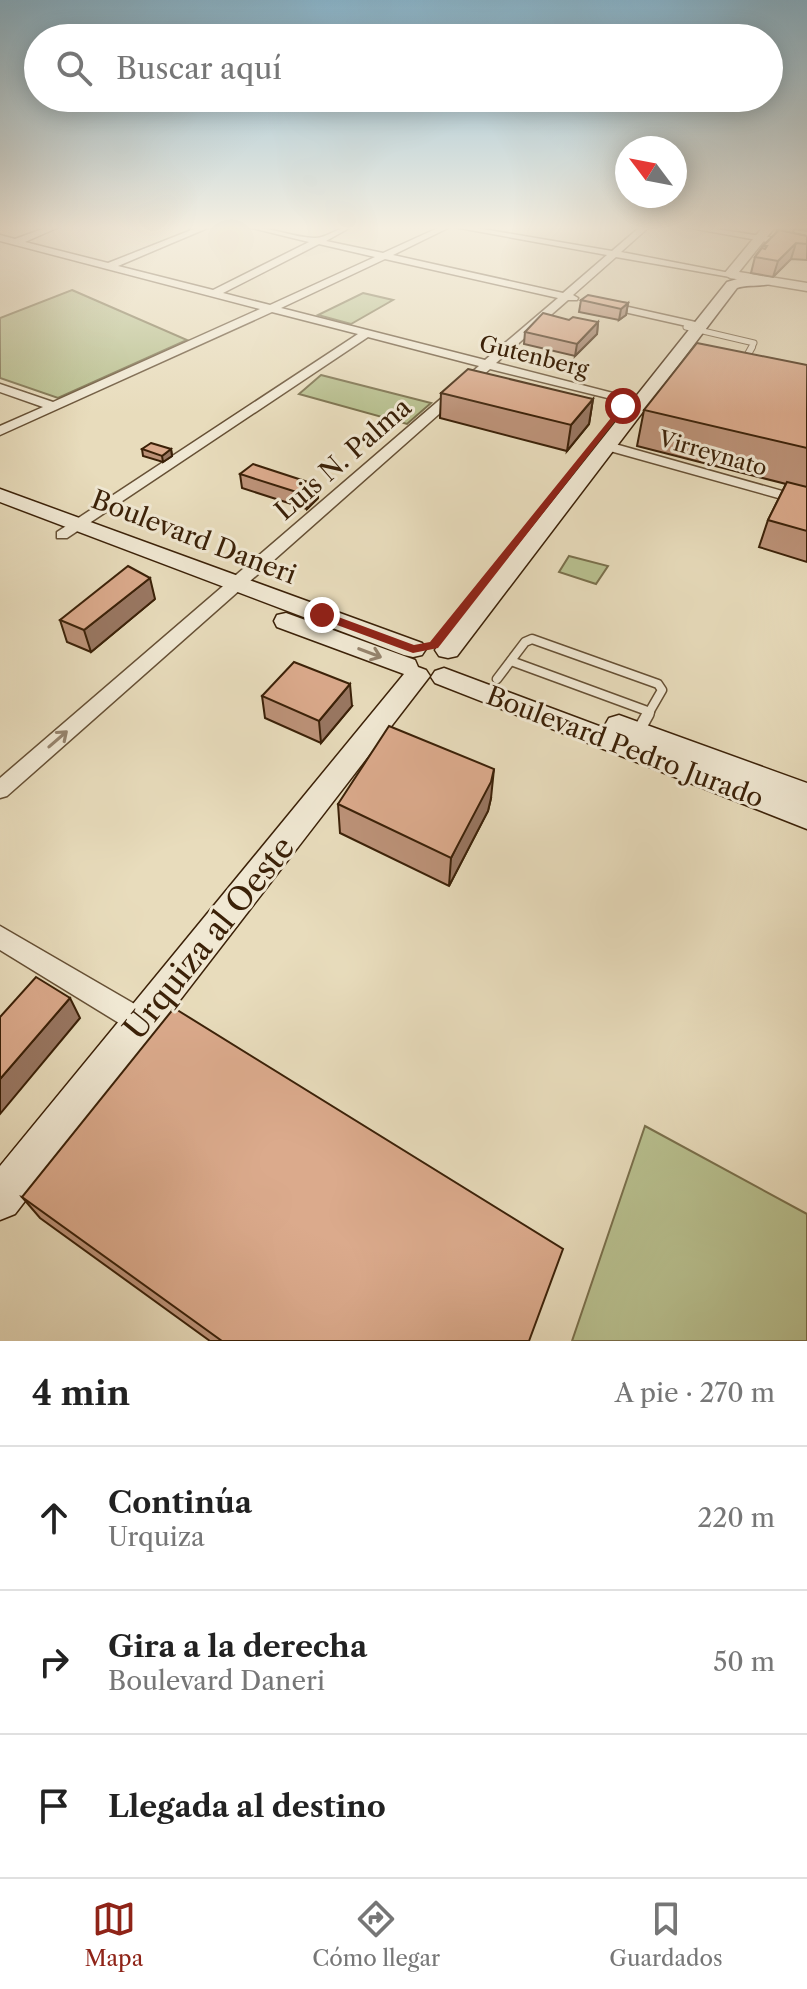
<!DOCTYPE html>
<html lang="es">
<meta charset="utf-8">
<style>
body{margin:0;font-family:"Libre Caslon Text",serif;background:#f6f6f6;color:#222}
.compass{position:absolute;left:615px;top:136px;width:72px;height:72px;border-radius:50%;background:#fff;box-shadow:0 4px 20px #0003;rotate:302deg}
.stop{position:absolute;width:24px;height:24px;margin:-18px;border:6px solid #8f2418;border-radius:50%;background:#fff}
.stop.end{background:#8f2418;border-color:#fff;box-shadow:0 2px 8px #0008}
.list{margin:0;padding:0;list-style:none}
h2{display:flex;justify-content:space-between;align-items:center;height:104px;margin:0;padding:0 32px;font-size:34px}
h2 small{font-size:26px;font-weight:400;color:#767676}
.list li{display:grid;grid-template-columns:52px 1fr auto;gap:24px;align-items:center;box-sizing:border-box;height:144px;padding:0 32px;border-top:2px solid #e0e0e0}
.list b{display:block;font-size:30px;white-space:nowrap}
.list p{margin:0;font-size:26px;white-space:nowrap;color:#767676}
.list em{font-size:26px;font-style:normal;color:#767676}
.icon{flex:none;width:44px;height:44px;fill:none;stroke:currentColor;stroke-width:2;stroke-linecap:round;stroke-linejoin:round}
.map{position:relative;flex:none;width:807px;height:1341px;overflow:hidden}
.search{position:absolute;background:#fff;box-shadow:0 4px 20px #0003;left:24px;right:24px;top:24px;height:88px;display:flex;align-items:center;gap:20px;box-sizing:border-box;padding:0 28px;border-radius:44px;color:#767676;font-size:30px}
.sheet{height:536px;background:#fff}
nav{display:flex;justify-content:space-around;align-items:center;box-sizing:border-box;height:112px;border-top:2px solid #e0e0e0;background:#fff;font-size:22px;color:#767676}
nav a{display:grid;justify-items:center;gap:4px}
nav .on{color:#8f2418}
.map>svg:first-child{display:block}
.green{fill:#b8c08f;stroke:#7a704c;stroke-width:2}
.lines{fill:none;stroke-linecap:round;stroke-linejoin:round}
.service-far3-casing{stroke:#665035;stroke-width:7}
.service-far2-casing{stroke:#665035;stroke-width:8}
.service-far1-casing{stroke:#665035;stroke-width:11}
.service-casing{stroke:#665035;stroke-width:14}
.minor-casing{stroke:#665035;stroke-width:3}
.tertiary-casing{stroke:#665035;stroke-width:3}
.secondary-casing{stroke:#3b2108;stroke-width:3}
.service-far3{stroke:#f0e8d3;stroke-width:5}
.service-far2{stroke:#f0e8d3;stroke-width:6}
.service-far1{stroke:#f0e8d3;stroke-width:8}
.service{stroke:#f0e8d3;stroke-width:11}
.minor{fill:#f0e8d3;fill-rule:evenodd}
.tertiary{fill:#f0e8d3;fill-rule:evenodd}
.secondary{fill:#f0e8d3;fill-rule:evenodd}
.wall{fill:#bc9278;stroke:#3b2108;stroke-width:2}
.shaded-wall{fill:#997762;stroke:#3b2108;stroke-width:2}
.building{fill:#dbaa8c;stroke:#3b2108;stroke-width:2}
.oneway{stroke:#96846e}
.route{fill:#8f2418}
.labels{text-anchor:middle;stroke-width:6;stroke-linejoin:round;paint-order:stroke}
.far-street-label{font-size:22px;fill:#3b2108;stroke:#f0e8d3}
.street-label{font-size:26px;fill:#3b2108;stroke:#f0e8d3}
.near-street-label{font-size:32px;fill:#3b2108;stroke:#f0e8d3}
</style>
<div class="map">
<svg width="807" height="1341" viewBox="0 0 807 1341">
<rect width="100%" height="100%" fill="#e8dcbc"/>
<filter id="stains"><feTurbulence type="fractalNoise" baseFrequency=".0025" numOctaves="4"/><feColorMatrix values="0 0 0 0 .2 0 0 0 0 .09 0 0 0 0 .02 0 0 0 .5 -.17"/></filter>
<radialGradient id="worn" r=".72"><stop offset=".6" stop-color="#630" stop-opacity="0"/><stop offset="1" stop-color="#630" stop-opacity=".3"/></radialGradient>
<g class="green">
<path d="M72 290 187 340 58 398 0 378V318Z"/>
<path d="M363 293 393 300 351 324 318 315Z"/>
<path d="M321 375 431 403 407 424 299 394Z"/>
<path d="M569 556 608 566 596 584 559 572Z"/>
<path d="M645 1126 807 1214V1341H572Z"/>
</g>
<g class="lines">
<defs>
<path id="service-far3" d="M686 327 754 343 751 349"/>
<path id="service-far2" d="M743 363 752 347"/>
<g id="service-far1">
<path d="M511 661 650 712"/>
<path d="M497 679 525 642 532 639 658 684 662 690 647 716"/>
</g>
<path id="service" d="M638 732 648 714"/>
<g id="minor">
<path d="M48 227H59L25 242 108 263 199 227H210L118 266 213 290 309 242 248 227C271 227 291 237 314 238 326 239 337 227 351 227L326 241 383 253 440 227H450L393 255 563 293 607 255 454 227H471L612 251 640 227H649L621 252 735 274 730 277 616 257 573 295 578 298 577 300H568L496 363 644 401V407L490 369 7 796 0 798V778L479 366 368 337 67 538H57V532L358 334 272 312 0 435V426L43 407 0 392V384L53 402 260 309 0 241V235L15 239ZM319 244 375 257 270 305 223 293ZM385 259 558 298 485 360 281 308Z"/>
<path d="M685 227H703L807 243V249Z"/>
<path d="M606 302 700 323 705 326 700 329 602 307V303Z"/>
<path d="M608 442 807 498V506L603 449V443Z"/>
<path d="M0 926 150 1013 154 1022 150 1031 141 1034 132 1031 0 950Z"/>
</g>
<path id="tertiary" d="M763 227H775L739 272 807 283V291L730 278 724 274Z"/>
<g id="secondary">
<path d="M751 275 776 281C767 288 749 284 737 288L457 656 448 658 439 656 435 650 439 644 727 282Z"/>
<path d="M0 489 422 643 426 649 422 655 413 657 404 655 0 502Z"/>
<path d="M286 613 415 660 418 667 426 670 430 676 15 1214 0 1220V1166L404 674 277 627 274 621 277 615Z"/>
<path d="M444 668 607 729 605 725 609 718 619 715 807 783V829L435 683 431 677 435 671Z"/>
</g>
</defs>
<use href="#service-far3" class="service-far3-casing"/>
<use href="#service-far2" class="service-far2-casing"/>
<use href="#service-far1" class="service-far1-casing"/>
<use href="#service" class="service-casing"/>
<use href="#minor" class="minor-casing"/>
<use href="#tertiary" class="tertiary-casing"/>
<use href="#secondary" class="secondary-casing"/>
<use href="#service-far3" class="service-far3"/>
<use href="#service-far2" class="service-far2"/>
<use href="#service-far1" class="service-far1"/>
<use href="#service" class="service"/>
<use href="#minor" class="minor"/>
<use href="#tertiary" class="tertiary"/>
<use href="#secondary" class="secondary"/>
</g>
<g class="wall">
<path d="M778 227H807V231L794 229 793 233 807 236V260L791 259 773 277 751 273 755 257 763 246 776 233Z"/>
<path d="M581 300 628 303 626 315 619 320 579 312Z"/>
<path d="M598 322 597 334 575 356 524 344 525 332Z"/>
<path d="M807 365V562L759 547 768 520 786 484 637 446 644 410Z"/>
<path d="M441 393 593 399 589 424 567 451 440 418Z"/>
<path d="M142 449H171L172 456 163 462 143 456Z"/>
<path d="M240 474 317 485 318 498 307 509 242 488Z"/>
<path d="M155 599 91 652 67 642 60 620Z"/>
<path d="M262 696 352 706 321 743 265 718Z"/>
<path d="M491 798 488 811 449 886 340 833 338 804Z"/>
<path d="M22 1197 529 1341H210L40 1218Z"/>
</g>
<g class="shaded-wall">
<path d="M796 243 791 259 773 277 778 261Z"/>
<path d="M628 303 626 315 619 320 621 309Z"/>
<path d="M598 322 597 334 575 356 577 344Z"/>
<path d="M593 399 589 424 567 451 571 425Z"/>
<path d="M171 449 172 456 163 462 162 456Z"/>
<path d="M317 485 318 498 307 509 306 495Z"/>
<path d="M150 578 155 599 91 652 84 630Z"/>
<path d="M350 684 352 706 321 743 319 721Z"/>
<path d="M494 769 491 798 488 811 449 886 451 858Z"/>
<path d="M70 998 80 1018 0 1114V1079Z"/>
</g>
<g class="building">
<path d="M779 230 807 236V244L796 243 778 261 755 257 762 248 765 249 767 246H763Z"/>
<path d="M588 295 628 303 621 309 581 300Z"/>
<path d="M543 313 569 320 573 317 598 322 577 344 525 332Z"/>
<path d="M697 343 807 365V448L644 410Z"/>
<path d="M468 369 593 399 571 425 441 393Z"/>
<path d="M151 443 171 449 162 456 142 449Z"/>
<path d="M253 464 317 485 306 495 240 474Z"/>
<path d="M787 482 807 487V531L768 520Z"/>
<path d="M128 566 150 578 84 630 60 620Z"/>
<path d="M294 662 350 684 319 721 262 696Z"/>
<path d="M389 726 494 769 491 782 451 858 338 804Z"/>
<path d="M36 977 70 998 0 1079V1017Z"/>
<path d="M174 1008 563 1249 529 1341H222L22 1197Z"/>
</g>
<defs><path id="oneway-shaft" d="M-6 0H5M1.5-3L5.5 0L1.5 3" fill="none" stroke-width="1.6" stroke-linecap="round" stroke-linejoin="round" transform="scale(2)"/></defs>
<g class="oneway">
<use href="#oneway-shaft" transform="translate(370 653) rotate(21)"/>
<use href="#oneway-shaft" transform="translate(58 739) rotate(-41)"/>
</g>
<linearGradient id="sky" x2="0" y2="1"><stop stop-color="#88b7d0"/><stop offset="0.55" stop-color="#f5efe1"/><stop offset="1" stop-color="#f5efe1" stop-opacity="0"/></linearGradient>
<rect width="807" height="414" fill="url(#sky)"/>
<path class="route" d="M623 403 626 407 438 648 413 653 318 618V612L322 611 414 645 430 642Z"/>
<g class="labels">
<g class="far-street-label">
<text transform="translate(534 356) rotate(14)" y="8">Gutenberg</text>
<text transform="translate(713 453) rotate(16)" y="8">Virreynato</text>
</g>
<g class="street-label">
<text transform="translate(343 459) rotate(-41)" y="9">Luis N. Palma</text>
<text transform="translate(194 537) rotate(21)" y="9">Boulevard Daneri</text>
<text transform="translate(625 747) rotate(21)" y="9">Boulevard Pedro Jurado</text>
</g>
<g class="near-street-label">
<text transform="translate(209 938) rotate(-51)" y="11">Urquiza al Oeste</text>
</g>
</g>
<rect width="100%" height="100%" filter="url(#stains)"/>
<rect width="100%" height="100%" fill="url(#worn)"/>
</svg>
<svg class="compass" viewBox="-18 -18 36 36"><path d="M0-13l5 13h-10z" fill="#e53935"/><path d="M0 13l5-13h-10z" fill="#767676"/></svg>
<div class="stop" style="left:623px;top:406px"></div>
<div class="stop end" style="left:322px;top:615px"></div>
<div class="search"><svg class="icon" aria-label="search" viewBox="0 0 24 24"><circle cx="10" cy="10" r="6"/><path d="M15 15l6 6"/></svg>Buscar aquí</div>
</div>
<section class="sheet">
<h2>4 min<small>A pie · 270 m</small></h2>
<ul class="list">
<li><svg class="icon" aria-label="ahead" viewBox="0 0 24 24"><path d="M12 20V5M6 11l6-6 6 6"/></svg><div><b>Continúa</b><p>Urquiza</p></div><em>220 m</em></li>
<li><svg class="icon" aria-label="right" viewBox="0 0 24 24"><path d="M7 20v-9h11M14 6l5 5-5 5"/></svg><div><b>Gira a la derecha</b><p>Boulevard Daneri</p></div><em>50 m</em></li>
<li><svg class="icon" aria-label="arrive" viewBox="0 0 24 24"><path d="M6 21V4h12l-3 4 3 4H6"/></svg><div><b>Llegada al destino</b></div></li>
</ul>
</section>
<nav>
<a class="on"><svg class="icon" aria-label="map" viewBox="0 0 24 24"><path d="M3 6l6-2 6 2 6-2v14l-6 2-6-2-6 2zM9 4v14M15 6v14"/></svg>Mapa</a>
<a><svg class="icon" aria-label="directions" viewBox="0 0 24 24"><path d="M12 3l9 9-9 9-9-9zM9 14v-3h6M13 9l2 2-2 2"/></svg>Cómo llegar</a>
<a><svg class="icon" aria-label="saved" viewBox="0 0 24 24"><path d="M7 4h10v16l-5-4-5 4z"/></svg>Guardados</a>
</nav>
